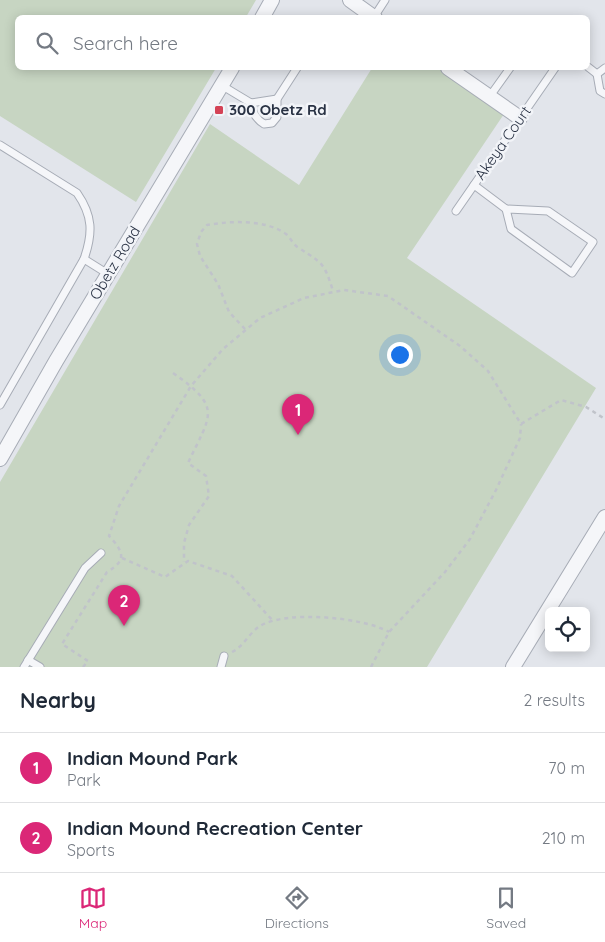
<!DOCTYPE html>
<style>
body{margin:0;font-family:Quicksand,sans-serif;background:#f6f6f7;color:#1f2937}
.controls{position:absolute;right:15px;bottom:15px;display:grid;overflow:hidden;border-radius:8px;box-shadow:0 2px 12px #0003}
.controls button{width:45px;height:45px;display:grid;place-items:center;padding:0;border:0;border-bottom:1px solid #e0e1e3;background:#fff;color:#1f2937;font:25px sans-serif}
.you{position:absolute;left:399px;top:354px;width:18px;height:18px;margin:-12px;border:4px solid #fff;border-radius:50%;background:#1a73e8;box-shadow:0 0 0 8px #1a73e833}
.badge{display:grid;place-items:center;width:32px;height:32px;border-radius:50%;background:#db2777;color:#fff;font-size:16px;font-weight:700}
.pin{position:absolute;translate:-50% -41px;filter:drop-shadow(0 1px 2px #0008)}
.pin::after{content:'';position:absolute;top:26px;width:18px;height:15px;background:inherit;clip-path:polygon(0 0,100% 0,50% 100%)}
.list{margin:0;padding:0;list-style:none}
h2{display:flex;justify-content:space-between;align-items:center;height:65px;margin:0;padding:0 20px;font-size:21px}
h2 small{font-size:16px;font-weight:400;color:#747a83}
.list li{display:grid;grid-template-columns:32px 1fr auto;gap:15px;align-items:center;box-sizing:border-box;height:70px;padding:0 20px;border-top:1px solid #e0e1e3}
.list b{display:block;font-size:19px;white-space:nowrap}
.list p{margin:0;font-size:16px;white-space:nowrap;color:#747a83}
.list em{font-size:16px;font-style:normal;color:#747a83}
.icon{flex:none;width:28px;height:28px;fill:none;stroke:currentColor;stroke-width:2;stroke-linecap:round;stroke-linejoin:round}
.map{position:relative;flex:none;width:605px;height:667px;overflow:hidden}
.search{position:absolute;background:#fff;box-shadow:0 2px 12px #0003;left:15px;right:15px;top:15px;height:55px;display:flex;align-items:center;gap:12px;box-sizing:border-box;padding:0 18px;border-radius:8px;color:#747a83;font-size:19px}
.sheet{height:205px;background:#fff}
nav{display:flex;justify-content:space-around;align-items:center;box-sizing:border-box;height:70px;border-top:1px solid #e0e1e3;background:#fff;font-size:14px;color:#747a83}
nav a{display:grid;justify-items:center;gap:2px}
nav .on{color:#db2777}
.map>svg:first-child{display:block}
.green{fill:#c7d5c2}
.lines{fill:none;stroke-linecap:round;stroke-linejoin:round}
.service-casing{stroke:#a7acb6;stroke-width:9}
.minor-casing{stroke:#a7acb6;stroke-width:16}
.path{stroke:#c0c3ca;stroke-width:2.5;stroke-dasharray:4 4;stroke-linecap:butt}
.service{stroke:#f5f6f9;stroke-width:7}
.minor{stroke:#f5f6f9;stroke-width:14}
.poi-dot{fill:#d44255;stroke:#f2f4f8;stroke-width:2}
.labels{text-anchor:middle;stroke-width:5;stroke-linejoin:round;paint-order:stroke}
.poi-label{font-size:15px;font-weight:bold;fill:#293244;stroke:#f2f4f8;text-anchor:start}
.street-label{font-size:15px;fill:#293244;stroke:#f2f4f8}
</style>
<div class="map">
<svg width="605" height="667" viewBox="0 0 605 667">
<rect width="100%" height="100%" fill="#e2e5eb"/>
<g class="green">
<path d="M0 0H256L246 17 18 18V68H216L136 202 0 116Z"/>
<path d="M372 68H438L504 114 407 258 596 388 427 667H0V482L210 124 299 185Z"/>
</g>
<g class="lines">
<defs>
<g id="service">
<path d="M374 17 385 0"/>
<path d="M588 67 597 74"/>
<path d="M605 68 597 74 600 91 605 94"/>
<path d="M221 85 251 103 277 99"/>
<path d="M490 96 510 68"/>
<path d="M251 103C252 113 256 119 264 124L272 123 277 117V99L297 68"/>
<path d="M0 145 77 193C93 216 93 233 84 259L0 405"/>
<path d="M474 185 506 209"/>
<path d="M506 209 548 211 593 242 572 273 511 229Z"/>
<path d="M456 211 555 68"/>
<path d="M84 259 108 274"/>
<path d="M28 660 40 667"/>
<path d="M24 667 85 568 101 553"/>
<path d="M221 667 224 656"/>
</g>
<g id="minor">
<path d="M350 0 375 18"/>
<path d="M262 18 272 0"/>
<path d="M448 68 520 118"/>
<path d="M0 459 56 361 232 68"/>
<path d="M513 667 605 517"/>
</g>
</defs>
<use href="#service" class="service-casing"/>
<use href="#minor" class="minor-casing"/>
<g class="path">
<path d="M245 329 229 312 218 284 200 256 197 244 201 232 207 225C230 221 265 219 286 234 291 238 293 245 299 248 323 264 324 262 333 291"/>
<path d="M173 373C223 408 211 414 188 463L206 476 209 496 189 525 184 543V562"/>
<path d="M122 558 165 577 188 561 232 576 274 622"/>
<path d="M232 652C244 646 249 633 260 626 286 610 363 617 389 632"/>
<path d="M83 667 88 661 62 644 107 572C128 560 123 551 109 536L119 506 191 386 223 349 260 318 304 298 344 290 388 296 460 346 488 371 521 424 561 400 586 407 605 419"/>
<path d="M371 667 389 632 445 572 470 539 496 490 520 438 521 424"/>
</g>
<use href="#service" class="service"/>
<use href="#minor" class="minor"/>
</g>
<rect class="poi-dot" x="214" y="105" width="10" height="10" rx="2.5"/>
<g class="labels">
<g class="poi-label">
<text x="229" y="115">300 Obetz Rd</text>
</g>
<g class="street-label">
<text transform="translate(503 143) rotate(-55)" y="5">Akeya Court</text>
<text transform="translate(115 263) rotate(-59)" y="5">Obetz Road</text>
</g>
</g>
</svg>
<div class="controls">
<button><svg class="icon" aria-label="locate" viewBox="0 0 24 24"><circle cx="12" cy="12" r="6"/><path d="M12 2v4M12 18v4M2 12h4M18 12h4"/></svg></button>
</div>
<div class="you"></div>
<div class="pin badge" style="left:298px;top:435px">1</div>
<div class="pin badge" style="left:124px;top:626px">2</div>
<div class="search"><svg class="icon" aria-label="search" viewBox="0 0 24 24"><circle cx="10" cy="10" r="6"/><path d="M15 15l6 6"/></svg>Search here</div>
</div>
<section class="sheet">
<h2>Nearby<small>2 results</small></h2>
<ul class="list">
<li><span class="badge">1</span><div><b>Indian Mound Park</b><p>Park</p></div><em>70 m</em></li>
<li><span class="badge">2</span><div><b>Indian Mound Recreation Center</b><p>Sports</p></div><em>210 m</em></li>
</ul>
</section>
<nav>
<a class="on"><svg class="icon" aria-label="map" viewBox="0 0 24 24"><path d="M3 6l6-2 6 2 6-2v14l-6 2-6-2-6 2zM9 4v14M15 6v14"/></svg>Map</a>
<a><svg class="icon" aria-label="directions" viewBox="0 0 24 24"><path d="M12 3l9 9-9 9-9-9zM9 14v-3h6M13 9l2 2-2 2"/></svg>Directions</a>
<a><svg class="icon" aria-label="saved" viewBox="0 0 24 24"><path d="M7 4h10v16l-5-4-5 4z"/></svg>Saved</a>
</nav>
